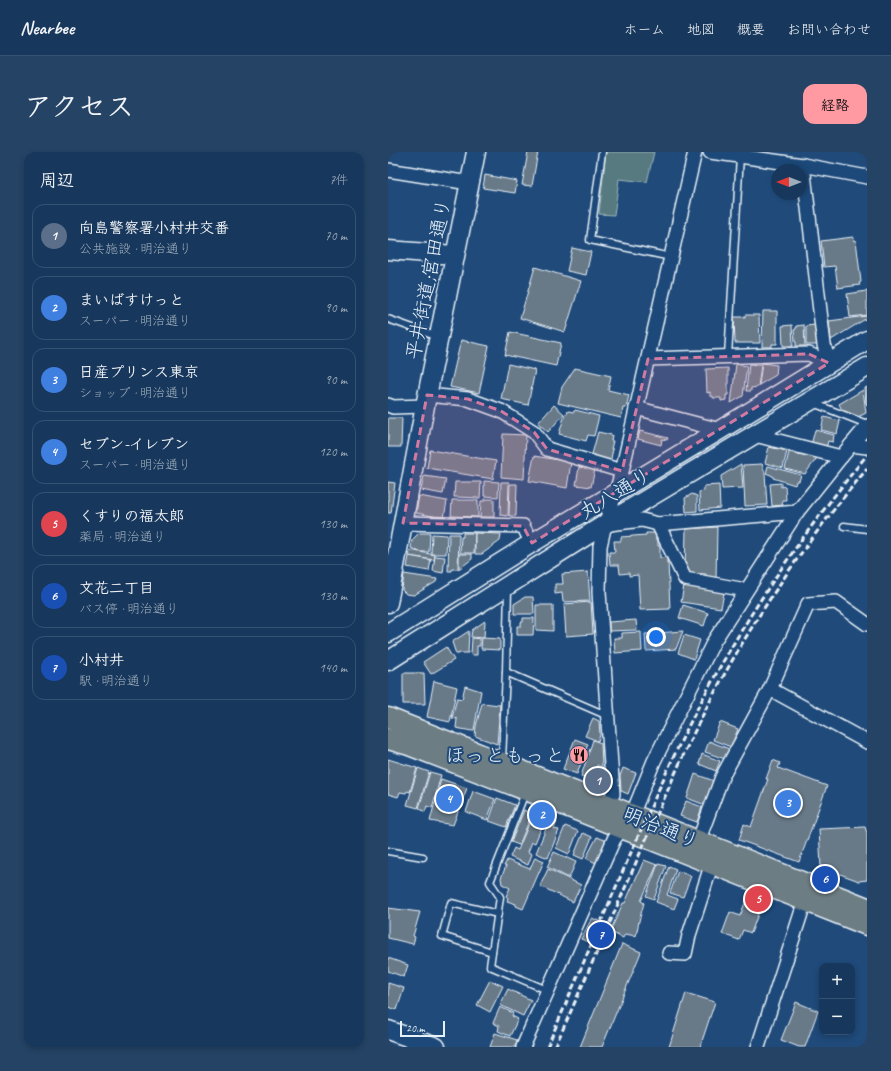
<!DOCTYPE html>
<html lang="ja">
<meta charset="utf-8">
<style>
body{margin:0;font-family:Caveat,"Klee One",sans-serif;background:#244365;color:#f1f3f6}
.controls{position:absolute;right:12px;bottom:12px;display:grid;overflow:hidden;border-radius:8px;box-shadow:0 2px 6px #0003}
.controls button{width:36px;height:36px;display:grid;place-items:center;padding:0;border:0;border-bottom:1px solid #365272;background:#17385c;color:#f1f3f6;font:20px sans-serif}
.compass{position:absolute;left:383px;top:12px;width:36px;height:36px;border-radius:50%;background:#17385c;box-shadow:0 2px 6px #0003;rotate:270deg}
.scale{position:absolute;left:12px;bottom:10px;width:45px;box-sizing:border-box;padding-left:4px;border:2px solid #e8f1f8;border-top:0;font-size:11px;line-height:14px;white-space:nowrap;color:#e8f1f8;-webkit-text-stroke:3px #1f4a7a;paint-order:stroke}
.you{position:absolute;left:268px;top:485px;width:14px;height:14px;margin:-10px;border:3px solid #fff;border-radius:50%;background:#1a73e8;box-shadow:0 0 0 6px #1a73e833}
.badge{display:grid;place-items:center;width:26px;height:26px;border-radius:50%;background:#ff9aa2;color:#fff;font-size:13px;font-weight:700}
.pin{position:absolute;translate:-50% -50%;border:2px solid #fff;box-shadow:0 1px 4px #0006}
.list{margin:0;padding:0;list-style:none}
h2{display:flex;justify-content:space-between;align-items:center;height:52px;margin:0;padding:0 16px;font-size:17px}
h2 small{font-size:13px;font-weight:400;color:#9eacbb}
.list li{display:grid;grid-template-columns:26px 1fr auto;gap:12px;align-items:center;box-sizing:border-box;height:64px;margin:0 8px 8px;padding:0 8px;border:1px solid #365272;border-radius:12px}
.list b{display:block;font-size:15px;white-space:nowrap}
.list p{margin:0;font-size:13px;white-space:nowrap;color:#9eacbb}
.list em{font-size:13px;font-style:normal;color:#9eacbb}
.map{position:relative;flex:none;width:479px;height:895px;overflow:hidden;border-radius:12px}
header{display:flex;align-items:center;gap:24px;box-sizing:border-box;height:56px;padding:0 20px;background:#17385c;border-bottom:1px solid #365272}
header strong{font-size:19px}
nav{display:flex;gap:22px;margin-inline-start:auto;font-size:14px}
.intro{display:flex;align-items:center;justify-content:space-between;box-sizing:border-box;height:96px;padding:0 24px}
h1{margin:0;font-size:28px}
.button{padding:10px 18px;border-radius:12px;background:#ff9aa2;color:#111;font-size:14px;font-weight:700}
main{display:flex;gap:24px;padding:0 24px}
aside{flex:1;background:#17385c;border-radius:12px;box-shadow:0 2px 6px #0003}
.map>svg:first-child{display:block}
.green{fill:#567a80;stroke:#9fb6bc}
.building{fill:#687988;stroke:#e8f1f8}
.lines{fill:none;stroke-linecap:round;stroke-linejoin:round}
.lane-casing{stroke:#e8f1f8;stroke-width:9}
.street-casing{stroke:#e8f1f8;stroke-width:16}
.secondary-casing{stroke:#e8f1f8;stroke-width:21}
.primary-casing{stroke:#e8f1f8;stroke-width:23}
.lane{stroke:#1f4a7a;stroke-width:6}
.street{stroke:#1f4a7a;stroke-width:13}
.secondary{stroke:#1f4a7a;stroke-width:18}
.primary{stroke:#6d7d84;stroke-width:20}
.rail{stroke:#e8f1f8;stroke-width:3;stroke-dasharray:6 3;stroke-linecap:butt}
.marked{fill:#d37aa2;fill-opacity:0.2;stroke:#d37aa2;stroke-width:3;stroke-dasharray:8 5;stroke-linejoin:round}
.labels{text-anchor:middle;stroke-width:4;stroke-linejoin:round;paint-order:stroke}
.street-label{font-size:20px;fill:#e8f1f8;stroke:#1f4a7a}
.poi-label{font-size:20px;fill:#e8f1f8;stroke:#1f4a7a;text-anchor:end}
</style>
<header>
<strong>Nearbee</strong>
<nav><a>ホーム</a><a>地図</a><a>概要</a><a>お問い合わせ</a></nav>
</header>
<div class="intro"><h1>アクセス</h1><a class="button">経路</a></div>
<main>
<aside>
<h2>周辺<small>7件</small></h2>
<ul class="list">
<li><span class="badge" style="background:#5c6f8a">1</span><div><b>向島警察署小村井交番</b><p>公共施設 · 明治通り</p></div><em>70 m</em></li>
<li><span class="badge" style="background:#3f7fe0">2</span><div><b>まいばすけっと</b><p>スーパー · 明治通り</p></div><em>90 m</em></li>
<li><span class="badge" style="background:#3f7fe0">3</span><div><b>日産プリンス東京</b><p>ショップ · 明治通り</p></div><em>90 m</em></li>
<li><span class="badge" style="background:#3f7fe0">4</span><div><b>セブン-イレブン</b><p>スーパー · 明治通り</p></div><em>120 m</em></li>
<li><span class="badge" style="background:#e0444e">5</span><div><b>くすりの福太郎</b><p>薬局 · 明治通り</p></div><em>130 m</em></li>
<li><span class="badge" style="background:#1a4fb4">6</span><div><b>文花二丁目</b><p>バス停 · 明治通り</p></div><em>130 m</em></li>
<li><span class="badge" style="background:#1a4fb4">7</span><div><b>小村井</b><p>駅 · 明治通り</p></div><em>140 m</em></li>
</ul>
</aside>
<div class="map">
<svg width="479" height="895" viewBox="0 0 479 895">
<rect width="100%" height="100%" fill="#1f4a7a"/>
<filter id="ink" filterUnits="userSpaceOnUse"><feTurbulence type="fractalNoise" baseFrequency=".025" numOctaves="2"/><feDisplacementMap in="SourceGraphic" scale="8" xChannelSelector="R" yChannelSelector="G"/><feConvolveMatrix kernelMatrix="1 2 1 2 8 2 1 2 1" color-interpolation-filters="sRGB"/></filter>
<g filter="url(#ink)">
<path class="green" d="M218 0H266L259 30 231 27 226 63 211 62Z"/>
<g class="building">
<path d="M140 0H150L144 34 134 33Z"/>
<path d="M97 23 129 29 127 41 95 36Z"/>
<path d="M465 85 466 89 468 88 473 130 471 131 472 133 450 136 447 114 436 115 433 89Z"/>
<path d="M184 96 203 100 198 123 179 119Z"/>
<path d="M147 115 193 129 177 180 132 166Z"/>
<path d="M479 139V163L462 165 459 142Z"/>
<path d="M375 159H389V192H384V195H374Z"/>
<path d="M357 163H371L372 191H347L346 165H357Z"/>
<path d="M479 164V166L443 188 441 169Z"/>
<path d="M404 173 405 194H395L394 174Z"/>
<path d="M416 173 417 194H408V190H407L406 178 408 177V174Z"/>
<path d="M427 173 429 193H418V174Z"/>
<path d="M122 180 173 191 168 214 117 203Z"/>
<path d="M73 188 101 194 91 241 62 235Z"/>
<path d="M374 211 389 213 388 223 371 233Z"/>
<path d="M120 212 147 218 140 253 113 247Z"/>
<path d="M348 212 359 214 355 244 343 251Z"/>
<path d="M361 212 373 213 370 235 363 236V239H358Z"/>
<path d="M187 216 223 224 220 238 241 243 238 256H235L233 266 170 251 174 235Z"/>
<path d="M340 216V243H338V248L333 249V246H325V244H322V240L319 241 318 217Z"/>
<path d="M479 235V253L478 251 477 236Z"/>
<path d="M475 238 478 261 470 265 469 264 467 265 455 260 451 252Z"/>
<path d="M166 253 176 262 160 280 150 271Z"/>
<path d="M187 258 211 264 206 284 200 283 198 289 171 282 177 262H179L180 259 186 260Z"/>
<path d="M436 265 452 269 449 282 433 278Z"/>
<path d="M0 266H14L13 295H0Z"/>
<path d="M427 278 446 283 445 290 440 289 438 296 423 293Z"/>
<path d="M252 279 280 286 279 288 274 287 273 293 250 287Z"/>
<path d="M210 280 224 283 223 289H225L223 297H225L222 311 203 306Z"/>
<path d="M115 282 138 283 136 327 113 325Z"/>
<path d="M381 295 399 299 395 316 377 311Z"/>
<path d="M42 298 108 309 105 327 39 316Z"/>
<path d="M401 300 429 306 417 322 397 317Z"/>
<path d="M146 304 183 310 179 336 141 329Z"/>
<path d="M353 312 355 336 334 337 333 324Z"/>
<path d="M374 312 377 321 379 353 357 354 355 313Z"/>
<path d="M380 314 413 323 411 329H408L407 333 385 326V324L378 321Z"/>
<path d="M191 315 207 317 203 335 188 333Z"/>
<path d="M36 324 58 327 55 342 33 338Z"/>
<path d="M96 329 111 330 110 345 96 344Z"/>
<path d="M0 330 7 331 3 361H0Z"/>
<path d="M67 330H93L92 346 66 345Z"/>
<path d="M113 330H121L120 364 112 363Z"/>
<path d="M393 331V335L397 334 398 348H394L395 353 384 354 382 332Z"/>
<path d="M122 332H129L128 364H121Z"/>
<path d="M331 333 332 356 312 358 311 340 316 339V334Z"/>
<path d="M304 342 309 344V359L298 360 297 346Z"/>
<path d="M31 344 59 349 56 366 28 361Z"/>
<path d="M97 347H106V365H92L93 349H97Z"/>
<path d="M64 348H90V365L63 364Z"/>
<path d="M329 375 328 428 318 427V422L297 421 298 377Z"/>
<path d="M31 381H42L41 400H32L23 396 24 388Z"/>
<path d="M75 381H87L86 401H72L73 385H75Z"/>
<path d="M87 381 113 382 112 389 94 402H87Z"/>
<path d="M258 381H267L268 388H270V394H272V406L279 405V411L280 410 282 457 252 458 250 423 241 424V421L232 422 231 413H222L221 400H227L226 389H233V385L258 383Z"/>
<path d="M44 382 59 383 58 402H43Z"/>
<path d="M61 382H71L70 417H64V419H60Z"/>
<path d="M22 398 47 403 46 408 21 404Z"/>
<path d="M71 402H84V407L71 417Z"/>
<path d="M21 404 43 408 41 419 19 415Z"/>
<path d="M47 404 57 405 55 421 45 419Z"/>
<path d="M200 420 202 449 175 450 174 441 167 442V432H175L174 422Z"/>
<path d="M16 422 49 427 48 430 26 443 18 442 14 438Z"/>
<path d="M296 433 331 439 330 440 336 441 333 456 293 450Z"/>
<path d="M137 445H145L146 462H126V452Z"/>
<path d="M203 450 205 482 178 484 176 452Z"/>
<path d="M148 453H165V479L148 478Z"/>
<path d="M295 453 320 461 316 474 291 466Z"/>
<path d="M135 466H146L145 483H129V474H133V470H135Z"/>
<path d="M248 468 249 478 221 479V470Z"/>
<path d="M97 469 96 486 83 485 84 478Z"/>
<path d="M81 479 80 501H71V502H68L64 490Z"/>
<path d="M295 479 288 497 258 499 257 482Z"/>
<path d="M253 480 254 499 227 501 226 486H234V481Z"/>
<path d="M296 483 312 488 306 507 290 501Z"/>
<path d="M84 486 92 487V494H89V503H83Z"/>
<path d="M94 486 112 487V498L93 497Z"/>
<path d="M58 495 66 508 43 522 35 510Z"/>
<path d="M15 521H36L37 552H15Z"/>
<path d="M46 529 69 535 62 570 39 565Z"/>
<path d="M77 534 93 539 86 578 84 579 68 576 69 567 64 566 69 546 74 547Z"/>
<path d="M94 551 112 553 109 592 87 584 88 574Z"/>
<path d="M205 566 211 569 212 583 210 589 197 584Z"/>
<path d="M332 570 350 577 343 595 325 588Z"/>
<path d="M187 587 200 592 189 622 175 617Z"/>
<path d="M205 588 213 591 214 615 209 613 203 628 193 624Z"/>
<path d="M321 589 341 597 337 607 317 600Z"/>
<path d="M314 602 332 609 328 619 311 612Z"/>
<path d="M0 607 29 616 22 640 19 639 18 641 12 640 10 645 0 642Z"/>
<path d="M385 608 392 611 390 616 439 634 411 710 351 688 356 672 363 675 380 627H378Z"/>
<path d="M30 616 41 620 30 656 19 653Z"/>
<path d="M235 616 248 621 240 642 233 639 232 624Z"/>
<path d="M210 617 214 619 212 624 216 626 214 633 205 629Z"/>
<path d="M42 620 53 623 44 656 39 654 37 660 31 656Z"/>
<path d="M307 622 326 629 317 653 299 646Z"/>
<path d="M53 627 79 636 65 673 42 669Z"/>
<path d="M85 639 107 647 99 668 78 660Z"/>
<path d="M109 646 127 653 118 675 101 669Z"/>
<path d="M298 649 314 655 309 670 292 664Z"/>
<path d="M136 658 144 662 131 693 123 690Z"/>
<path d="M145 662 157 667 147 691 144 690 140 700 144 702 140 713 122 705 126 696 130 698Z"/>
<path d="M162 667 169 670 166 677 171 678 160 706 148 701Z"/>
<path d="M177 674 190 679 181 702 168 696Z"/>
<path d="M477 675 479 681V728L471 729 433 715 431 677Z"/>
<path d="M195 681 204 685 195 707 186 703Z"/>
<path d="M209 685 219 689 208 711 198 706Z"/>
<path d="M166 700 188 710 181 726 159 715Z"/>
<path d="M147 705 156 709 135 757 128 754V752L119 749 120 746 118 744 122 736 114 732 113 726 118 714H116L119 708 142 717Z"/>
<path d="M256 708 269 713 253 749 256 751 251 769 248 784 237 782 235 786 208 773 201 790 193 787 204 766 224 775 235 751H237Z"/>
<path d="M270 712 278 714 266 747 258 744Z"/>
<path d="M281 714 288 717 279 743 290 747 286 757 268 750Z"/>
<path d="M160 717 193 733 185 750 152 734Z"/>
<path d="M290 719 303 724 295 745 282 741Z"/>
<path d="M360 743 375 749 363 781 355 778 351 788 334 782 342 760 352 764Z"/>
<path d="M0 756 32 760 25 784 27 785 25 792 0 786Z"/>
<path d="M234 792 253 800 214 895H192Z"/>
<path d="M0 806 20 813 16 825 0 819Z"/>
<path d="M102 828 115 834 102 860 89 853Z"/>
<path d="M0 831 16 836 9 858 0 855Z"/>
<path d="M120 837 143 848 135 864 112 853Z"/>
<path d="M298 841 327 850 312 895H281Z"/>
<path d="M408 850 430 859 417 895H411L393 888Z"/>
<path d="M112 855 125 861 124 864 130 867 122 884 110 879 111 874 105 871Z"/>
<path d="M107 881 129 888 127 895H102Z"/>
</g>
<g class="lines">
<defs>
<g id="lane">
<path d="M214 0 202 88 283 105"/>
<path d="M0 167 50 185"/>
<path d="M340 204 352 4"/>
<path d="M425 251 479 272"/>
<path d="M456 374 479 377"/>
<path d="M118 520 220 564"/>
<path d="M114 608 118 520 120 437"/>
<path d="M137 641 102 730 112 745 102 814 159 838"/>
<path d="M0 699 35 705"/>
<path d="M104 800 54 784 63 751 110 762"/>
</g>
<g id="street">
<path d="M322 0 415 13 479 25"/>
<path d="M0 18 81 31"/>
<path d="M260 207 421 202 441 211 436 193 415 13"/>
<path d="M39 243 80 247 113 259 146 280 159 297 234 319"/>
<path d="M0 253 5 255 37 254"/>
<path d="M248 256 332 278"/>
<path d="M367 283 453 305"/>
<path d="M463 293 479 295"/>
<path d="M15 371 135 374 144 391"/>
<path d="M221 372 254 368 270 372 409 360"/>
<path d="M270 372 297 427 358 438"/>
<path d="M382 537 479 590"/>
<path d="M217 660 225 642 211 440 212 394 217 372 228 340 234 319 307 0"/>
<path d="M310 690 334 625 382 537 420 452 448 450 479 472"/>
<path d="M281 801 297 802 301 783 324 711"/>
<path d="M135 895 226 687 244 663 266 609 326 489 409 360 453 305 479 274"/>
<path d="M370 895 417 749"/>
</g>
<g id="secondary">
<path d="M0 98 66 103"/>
<path d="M0 451 37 254 88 0"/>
<path d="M0 481 144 391 332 278 479 188"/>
<path d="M0 509 217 372 479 215"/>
<path d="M0 878 48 895"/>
</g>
<g id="primary">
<path d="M0 566 479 756"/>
<path d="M0 587 21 593 138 638 479 773"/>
</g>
</defs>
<use href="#lane" class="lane-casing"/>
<use href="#street" class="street-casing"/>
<use href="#secondary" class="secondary-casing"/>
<use href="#primary" class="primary-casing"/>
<use href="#lane" class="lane"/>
<use href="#street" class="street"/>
<use href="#secondary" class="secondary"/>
<use href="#primary" class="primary"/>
<g class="rail">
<path d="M159 895C188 829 216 762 245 696 267 646 288 596 314 548 361 459 415 381 479 303"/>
<path d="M167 895C198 825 229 755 259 685 279 641 297 596 320 553 364 468 418 389 479 317"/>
</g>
</g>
</g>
<path class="marked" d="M421 202 441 211 144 391 135 374 15 371 39 243 80 247 113 259 146 280 159 297 234 319 260 207Z"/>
<defs>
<symbol id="restaurant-disc" viewBox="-11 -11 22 22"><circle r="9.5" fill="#ff9aa2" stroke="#1f4a7a"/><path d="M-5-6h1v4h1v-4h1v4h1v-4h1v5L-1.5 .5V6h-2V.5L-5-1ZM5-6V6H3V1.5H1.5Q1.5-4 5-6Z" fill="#111"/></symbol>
</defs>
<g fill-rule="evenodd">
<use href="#restaurant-disc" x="180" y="592" width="22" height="22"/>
</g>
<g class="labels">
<g class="street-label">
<text transform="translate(40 127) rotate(-79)" y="7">平井街道;宮田通り</text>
<text transform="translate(227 341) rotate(-31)" y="7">丸八通り</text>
<text transform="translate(273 675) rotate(22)" y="7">明治通り</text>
</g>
<g class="poi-label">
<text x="177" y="610">ほっともっと</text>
</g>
</g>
</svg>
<div class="controls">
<button>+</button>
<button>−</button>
</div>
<svg class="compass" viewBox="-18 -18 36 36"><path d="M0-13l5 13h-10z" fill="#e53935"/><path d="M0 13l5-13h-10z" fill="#9eacbb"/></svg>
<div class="scale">20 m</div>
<div class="you"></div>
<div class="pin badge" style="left:210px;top:629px;background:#5c6f8a">1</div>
<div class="pin badge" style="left:154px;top:663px;background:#3f7fe0">2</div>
<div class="pin badge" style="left:400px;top:651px;background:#3f7fe0">3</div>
<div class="pin badge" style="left:61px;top:647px;background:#3f7fe0">4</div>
<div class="pin badge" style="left:370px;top:747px;background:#e0444e">5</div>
<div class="pin badge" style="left:437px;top:727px;background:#1a4fb4">6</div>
<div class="pin badge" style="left:213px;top:783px;background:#1a4fb4">7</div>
</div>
</main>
